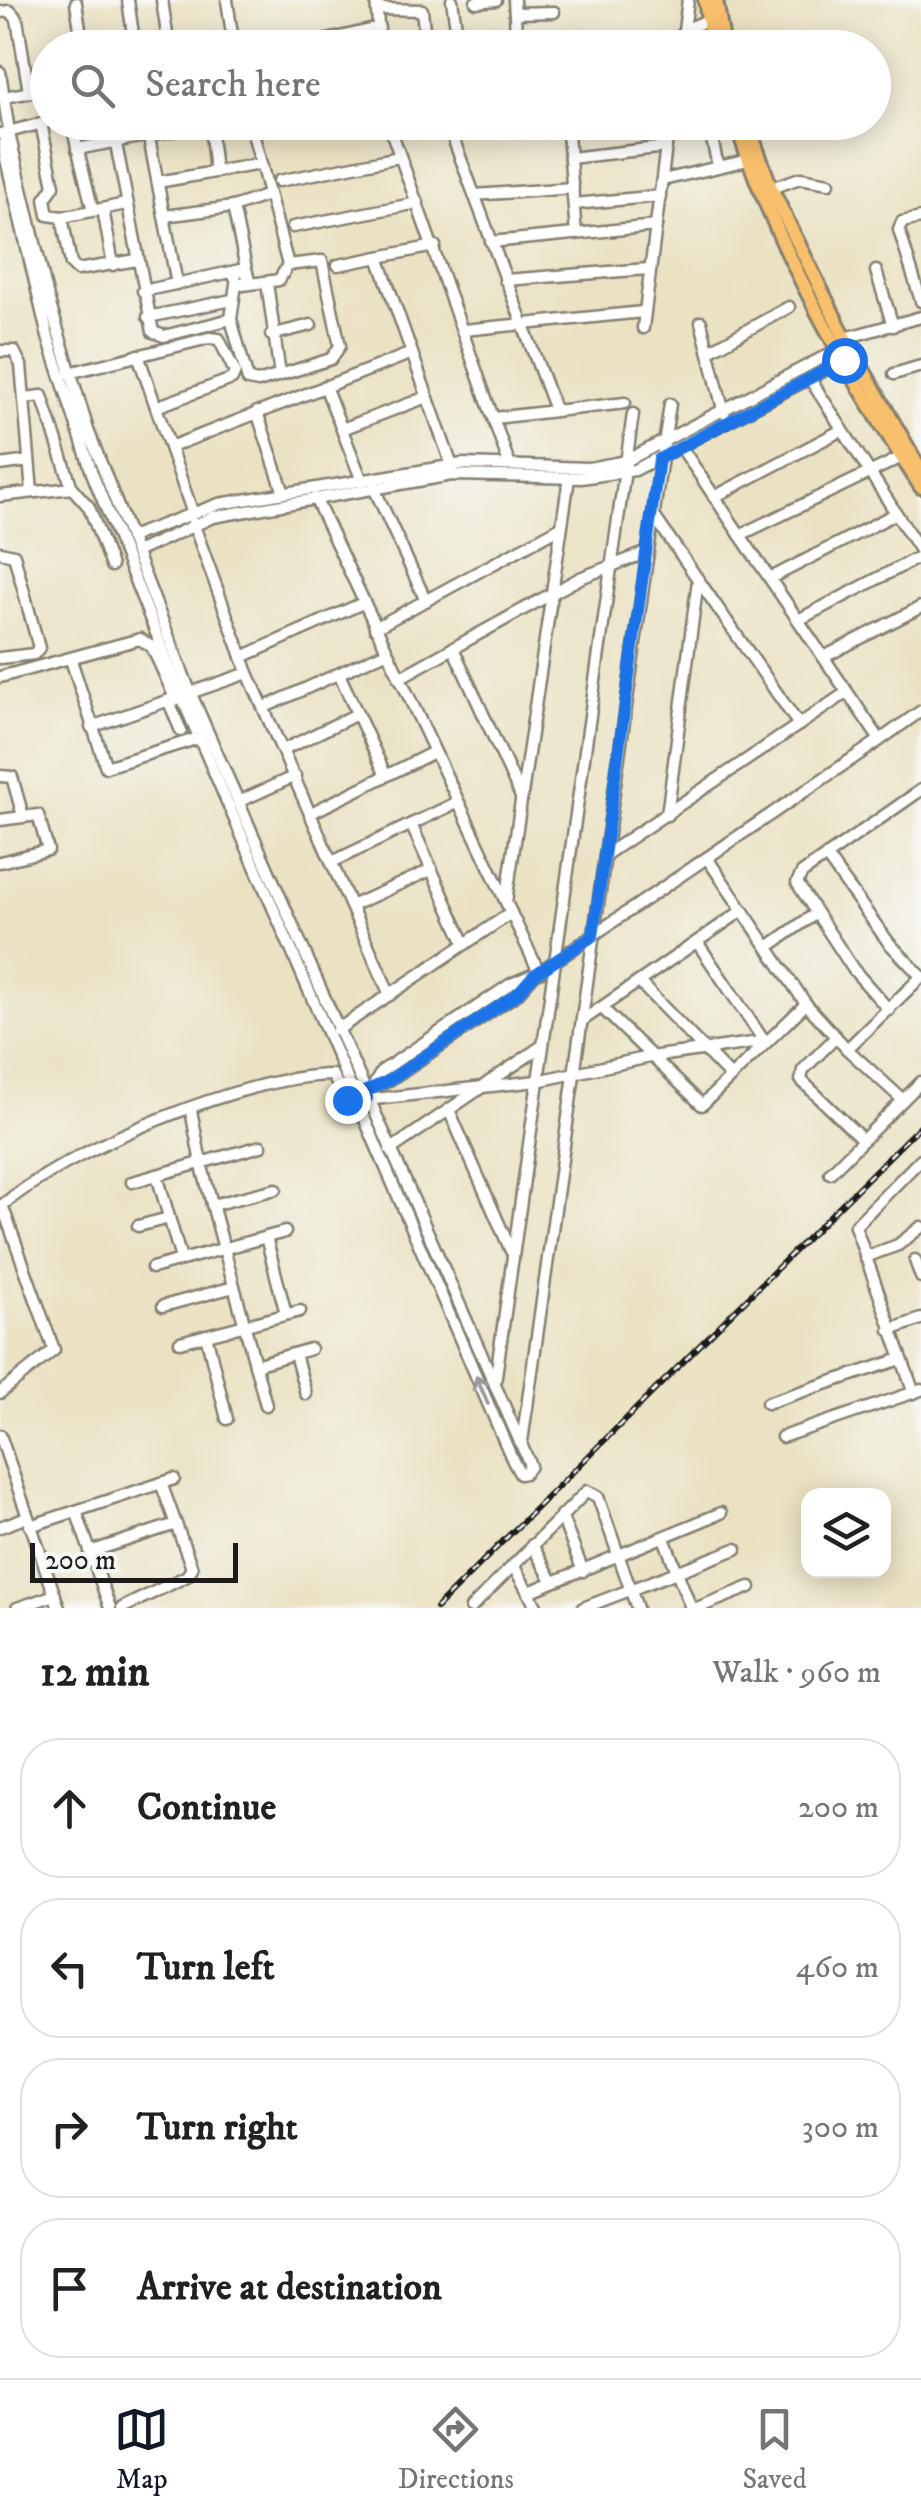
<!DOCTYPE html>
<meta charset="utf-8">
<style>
body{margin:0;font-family:"IM FELL DW Pica",serif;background:#f6f6f6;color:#202124}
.controls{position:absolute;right:30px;bottom:30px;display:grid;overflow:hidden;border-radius:20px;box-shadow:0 5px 25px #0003}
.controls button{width:90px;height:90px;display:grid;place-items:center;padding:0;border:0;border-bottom:2px solid #e0e0e0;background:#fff;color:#202124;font:50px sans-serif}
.scale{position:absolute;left:30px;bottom:25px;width:208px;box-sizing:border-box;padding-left:10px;border:5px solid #1c1c1c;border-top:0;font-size:28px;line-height:35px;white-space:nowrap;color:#1c1c1c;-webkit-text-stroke:8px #f6f6f2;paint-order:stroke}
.stop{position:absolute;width:30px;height:30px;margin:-22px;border:8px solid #1a73e8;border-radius:50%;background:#fff}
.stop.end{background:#1a73e8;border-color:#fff;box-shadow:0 2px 10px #0008}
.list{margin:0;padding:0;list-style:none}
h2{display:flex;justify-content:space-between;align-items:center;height:130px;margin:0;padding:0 40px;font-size:42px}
h2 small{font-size:32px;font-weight:400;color:#757577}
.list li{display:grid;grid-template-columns:65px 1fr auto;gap:30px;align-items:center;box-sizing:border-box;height:140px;margin:0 20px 20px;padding:0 20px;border:2px solid #e0e0e0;border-radius:40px}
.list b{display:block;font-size:38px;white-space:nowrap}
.list em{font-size:32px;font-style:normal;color:#757577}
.icon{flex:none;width:55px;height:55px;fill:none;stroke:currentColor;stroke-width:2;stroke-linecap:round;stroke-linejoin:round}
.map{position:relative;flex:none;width:921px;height:1608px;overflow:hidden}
.search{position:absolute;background:#fff;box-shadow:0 5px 25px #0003;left:30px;right:30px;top:30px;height:110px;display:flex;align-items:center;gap:25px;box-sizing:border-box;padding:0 35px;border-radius:55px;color:#757577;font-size:38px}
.sheet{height:770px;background:#fff}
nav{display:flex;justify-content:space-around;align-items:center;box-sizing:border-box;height:140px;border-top:2px solid #e0e0e0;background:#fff;font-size:28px;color:#757577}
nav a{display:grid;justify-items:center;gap:5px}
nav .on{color:#111827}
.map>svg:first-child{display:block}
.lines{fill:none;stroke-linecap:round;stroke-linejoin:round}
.minor-casing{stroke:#847f70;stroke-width:15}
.major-casing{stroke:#847f70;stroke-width:18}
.minor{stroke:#fff;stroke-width:10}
.major{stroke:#f8bf6c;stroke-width:12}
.rail-casing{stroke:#1c1c1c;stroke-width:6}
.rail{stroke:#f6f6f2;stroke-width:2.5;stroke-dasharray:8;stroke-linecap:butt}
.oneway{stroke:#999}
.route{stroke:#1a73e8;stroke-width:12}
</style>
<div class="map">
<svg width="921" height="1608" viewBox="0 0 921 1608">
<rect width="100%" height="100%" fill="#f6f6f2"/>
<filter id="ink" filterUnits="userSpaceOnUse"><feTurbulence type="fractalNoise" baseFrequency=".01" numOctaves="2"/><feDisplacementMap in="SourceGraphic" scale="20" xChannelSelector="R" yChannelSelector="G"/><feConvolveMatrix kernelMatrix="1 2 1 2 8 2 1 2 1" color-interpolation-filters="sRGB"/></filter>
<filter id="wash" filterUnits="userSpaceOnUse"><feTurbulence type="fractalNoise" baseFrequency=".0048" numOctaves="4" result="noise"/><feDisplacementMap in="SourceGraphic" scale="40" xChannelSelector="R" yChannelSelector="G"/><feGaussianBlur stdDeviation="2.25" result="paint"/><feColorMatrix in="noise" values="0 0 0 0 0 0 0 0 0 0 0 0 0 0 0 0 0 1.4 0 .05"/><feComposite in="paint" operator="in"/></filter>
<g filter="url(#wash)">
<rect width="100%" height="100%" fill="#ebe2c3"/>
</g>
<g filter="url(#ink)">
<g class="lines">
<defs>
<g id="minor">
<path d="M128 0 135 48"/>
<path d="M162 0 169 48"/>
<path d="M227 0 234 48"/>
<path d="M376 0 380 48"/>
<path d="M452 0 459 48"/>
<path d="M514 0 517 48"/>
<path d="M688 0 684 30 688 48"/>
<path d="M476 2 496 0"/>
<path d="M76 3 83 48"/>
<path d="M377 9 422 10 426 48"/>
<path d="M0 12 10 11 17 19 29 92"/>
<path d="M515 13 554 12"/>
<path d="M292 48 379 28"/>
<path d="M680 48 684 30 708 20"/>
<path d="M0 72 10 138 48 298 88 430 191 694 528 1460 530 1466 525 1473 520 1474 513 1461 182 698 92 473 48 337 5 155V141L10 138"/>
<path d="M4 97 48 89"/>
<path d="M71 122 93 211"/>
<path d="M146 122 177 284"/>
<path d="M388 122 509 463"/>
<path d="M447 122 555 410"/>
<path d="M567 122 576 234"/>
<path d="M708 122 718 166"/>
<path d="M41 123 54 186 45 199 48 215 62 217 126 204"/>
<path d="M0 134 47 122"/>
<path d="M116 144 153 332 164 336 231 319"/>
<path d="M77 149 203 125 211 134 215 172"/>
<path d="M570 158 666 147"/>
<path d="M663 180 748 160"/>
<path d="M279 181 399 157"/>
<path d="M158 182 260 164"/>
<path d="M771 188 800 178 829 183"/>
<path d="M474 195 573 188"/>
<path d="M574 204 660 196"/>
<path d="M233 207 268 195"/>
<path d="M103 209 113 265"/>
<path d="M164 216 233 207 247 273"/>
<path d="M62 217 71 264 77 270 137 260"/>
<path d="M921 218 902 222 899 230 921 301"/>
<path d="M293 227 418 203"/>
<path d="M491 242 656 226"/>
<path d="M378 257 452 466"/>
<path d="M338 265 435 246"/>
<path d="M876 271 893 326"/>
<path d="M505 280 648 269"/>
<path d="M267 283 280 375"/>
<path d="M236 284 231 319 248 380 258 382 331 359 340 346 322 261 288 265"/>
<path d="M243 285 279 280 288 265 250 122"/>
<path d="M143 291 240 270 247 273 249 280 238 285 234 274"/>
<path d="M148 317 232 300"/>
<path d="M701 322 724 413"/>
<path d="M643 328 669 122"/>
<path d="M464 330 643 312"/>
<path d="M271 335 311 325"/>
<path d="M845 338 921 317"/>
<path d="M0 351H14L21 365 32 492"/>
<path d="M709 351 789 307"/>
<path d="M138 355 192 511"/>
<path d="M69 373 209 338 219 339 235 372 232 379 156 407"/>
<path d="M894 374 921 366"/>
<path d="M810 379 921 552"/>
<path d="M325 386 362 481"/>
<path d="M24 398 42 396 72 488"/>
<path d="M257 412 284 493"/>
<path d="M494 418 625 403"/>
<path d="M342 429 427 397"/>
<path d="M170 447 412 353"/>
<path d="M681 447 740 535 902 457"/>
<path d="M0 465 29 461"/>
<path d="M374 488 426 601"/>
<path d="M0 496 72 488 89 507 111 566"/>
<path d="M714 497 842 430"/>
<path d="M315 498 539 972"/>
<path d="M654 516 799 725"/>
<path d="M193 523 248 673 390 995"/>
<path d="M740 535 880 740 921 711"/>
<path d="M130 537 219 504 462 464 589 468 626 461 839 349"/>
<path d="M0 552 14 555 39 648 34 654 0 658"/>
<path d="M136 552 213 517 452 475 581 478 635 470 844 360"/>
<path d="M771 578 895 514"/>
<path d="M800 619 921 556"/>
<path d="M375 628 561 527"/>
<path d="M453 648 521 797"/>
<path d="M242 657 363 603"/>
<path d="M824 657 921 607"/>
<path d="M71 660 106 767 199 738"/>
<path d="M339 674 386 776"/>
<path d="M0 677 140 639 152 647 176 700"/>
<path d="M399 678 580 578 648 552 670 404"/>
<path d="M169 702 181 731"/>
<path d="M265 707 386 652"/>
<path d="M91 727 248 673"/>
<path d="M283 750 357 714"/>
<path d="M0 776 12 777 23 816"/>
<path d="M238 802 295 776"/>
<path d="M311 813 434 752"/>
<path d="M667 815 698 580"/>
<path d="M0 820 38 815 48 850 0 862"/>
<path d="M411 824 465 944"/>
<path d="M605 855 846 693"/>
<path d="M826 856 889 943 921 976"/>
<path d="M707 858 806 1004 847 1049 903 1100"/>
<path d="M332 862 458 802"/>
<path d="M506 902 569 478"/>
<path d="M351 906 431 870"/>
<path d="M697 942 764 1041"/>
<path d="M768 947 815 914"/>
<path d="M639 982 731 1077"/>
<path d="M602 1008 702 1105 806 1004"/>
<path d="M889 1010 853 969 797 883 802 873 921 790"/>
<path d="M583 1020 743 910"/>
<path d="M337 1030 511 913"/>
<path d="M836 1037 803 1070 801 1080 863 1140"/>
<path d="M847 1049 921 977"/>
<path d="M374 1085 382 1071 511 984 539 972 880 740"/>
<path d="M368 1089 388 1081 517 994 534 975"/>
<path d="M191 1110 201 1163 266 1405"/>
<path d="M449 1110 511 1251"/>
<path d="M390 1150 542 1046"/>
<path d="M830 1173 921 1082"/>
<path d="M157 1175 181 1259"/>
<path d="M132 1182 261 1146"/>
<path d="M212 1205 276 1189"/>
<path d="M0 1207C69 1149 242 1076 332 1075L347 1100 357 1101 537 1081 650 1057 767 1041"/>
<path d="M138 1226 169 1218"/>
<path d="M266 1237 286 1314"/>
<path d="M865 1257 898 1245 921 1227"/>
<path d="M915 1260 921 1277"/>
<path d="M152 1268 285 1232"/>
<path d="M163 1306 234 1287"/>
<path d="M890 1330 921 1319"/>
<path d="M206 1335 227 1419"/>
<path d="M180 1342 300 1311"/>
<path d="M295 1354 306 1394"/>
<path d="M255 1365 310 1349"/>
<path d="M495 1383 633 414"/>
<path d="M0 1393 54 1350 2 1205"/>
<path d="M914 1393 855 1226 921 1159"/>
<path d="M767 1403 901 1359"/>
<path d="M0 1435 59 1608"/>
<path d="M782 1437 921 1390"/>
<path d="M522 1442 648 552"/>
<path d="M76 1511 110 1608"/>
<path d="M561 1515 583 1571"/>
<path d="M30 1526 174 1479"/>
<path d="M0 1527 27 1517"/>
<path d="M664 1538 691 1608"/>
<path d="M532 1545 553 1582"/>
<path d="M90 1552 176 1524"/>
<path d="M513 1565 537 1608"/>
<path d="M529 1592 721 1513"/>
<path d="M17 1608 55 1595"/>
<path d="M122 1608 187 1576 192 1568 161 1483"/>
<path d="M471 1608 587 1491 598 1497 637 1608"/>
<path d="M583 1608 736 1549"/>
<path d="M697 1608 750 1587"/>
</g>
<g id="major">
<path d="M705 0 713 48"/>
<path d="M716 0 724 48"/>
<path d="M736 122C776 249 849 376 921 487"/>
<path d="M747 122 771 188 845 338 921 471"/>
</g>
</defs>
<use href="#minor" class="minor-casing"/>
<use href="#major" class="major-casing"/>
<use href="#minor" class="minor"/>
<use href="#major" class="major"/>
<defs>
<path id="rail" d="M436 1608 921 1125"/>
</defs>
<use href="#rail" class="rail-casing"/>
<use href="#rail" class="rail"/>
</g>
<defs><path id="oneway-shaft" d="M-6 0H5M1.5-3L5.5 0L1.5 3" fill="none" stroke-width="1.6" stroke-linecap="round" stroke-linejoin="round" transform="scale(2.5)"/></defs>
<use class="oneway" href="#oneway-shaft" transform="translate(482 1390) rotate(-113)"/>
</g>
<g class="lines" filter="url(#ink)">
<path class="route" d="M347 1100 367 1098 364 1092 388 1081 517 994 534 975 593 936 659 459 844 360"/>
</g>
</svg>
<div class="controls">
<button><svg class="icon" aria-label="layers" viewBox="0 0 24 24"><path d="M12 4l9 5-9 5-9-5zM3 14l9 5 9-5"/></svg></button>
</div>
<div class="scale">200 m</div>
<div class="stop" style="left:844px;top:360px"></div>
<div class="stop end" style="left:347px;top:1100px"></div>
<div class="search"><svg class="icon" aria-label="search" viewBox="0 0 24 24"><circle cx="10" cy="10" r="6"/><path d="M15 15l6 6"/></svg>Search here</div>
</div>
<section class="sheet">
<h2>12 min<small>Walk · 960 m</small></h2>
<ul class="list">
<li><svg class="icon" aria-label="ahead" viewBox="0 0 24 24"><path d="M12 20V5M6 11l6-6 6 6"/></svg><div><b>Continue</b></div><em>200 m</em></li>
<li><svg class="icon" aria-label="left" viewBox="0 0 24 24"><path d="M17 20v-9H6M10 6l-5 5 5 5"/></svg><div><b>Turn left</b></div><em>460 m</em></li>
<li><svg class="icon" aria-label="right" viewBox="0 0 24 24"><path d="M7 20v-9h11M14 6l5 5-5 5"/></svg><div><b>Turn right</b></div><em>300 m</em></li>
<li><svg class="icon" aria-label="arrive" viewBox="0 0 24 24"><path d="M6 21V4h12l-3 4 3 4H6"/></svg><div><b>Arrive at destination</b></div></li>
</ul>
</section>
<nav>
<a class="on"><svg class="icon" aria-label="map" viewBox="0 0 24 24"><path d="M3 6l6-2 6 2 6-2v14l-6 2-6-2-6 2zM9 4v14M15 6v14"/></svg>Map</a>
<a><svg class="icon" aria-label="directions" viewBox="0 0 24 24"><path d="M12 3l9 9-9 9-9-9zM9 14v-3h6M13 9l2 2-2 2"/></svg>Directions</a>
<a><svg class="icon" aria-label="saved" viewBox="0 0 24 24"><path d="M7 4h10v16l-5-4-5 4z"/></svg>Saved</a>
</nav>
